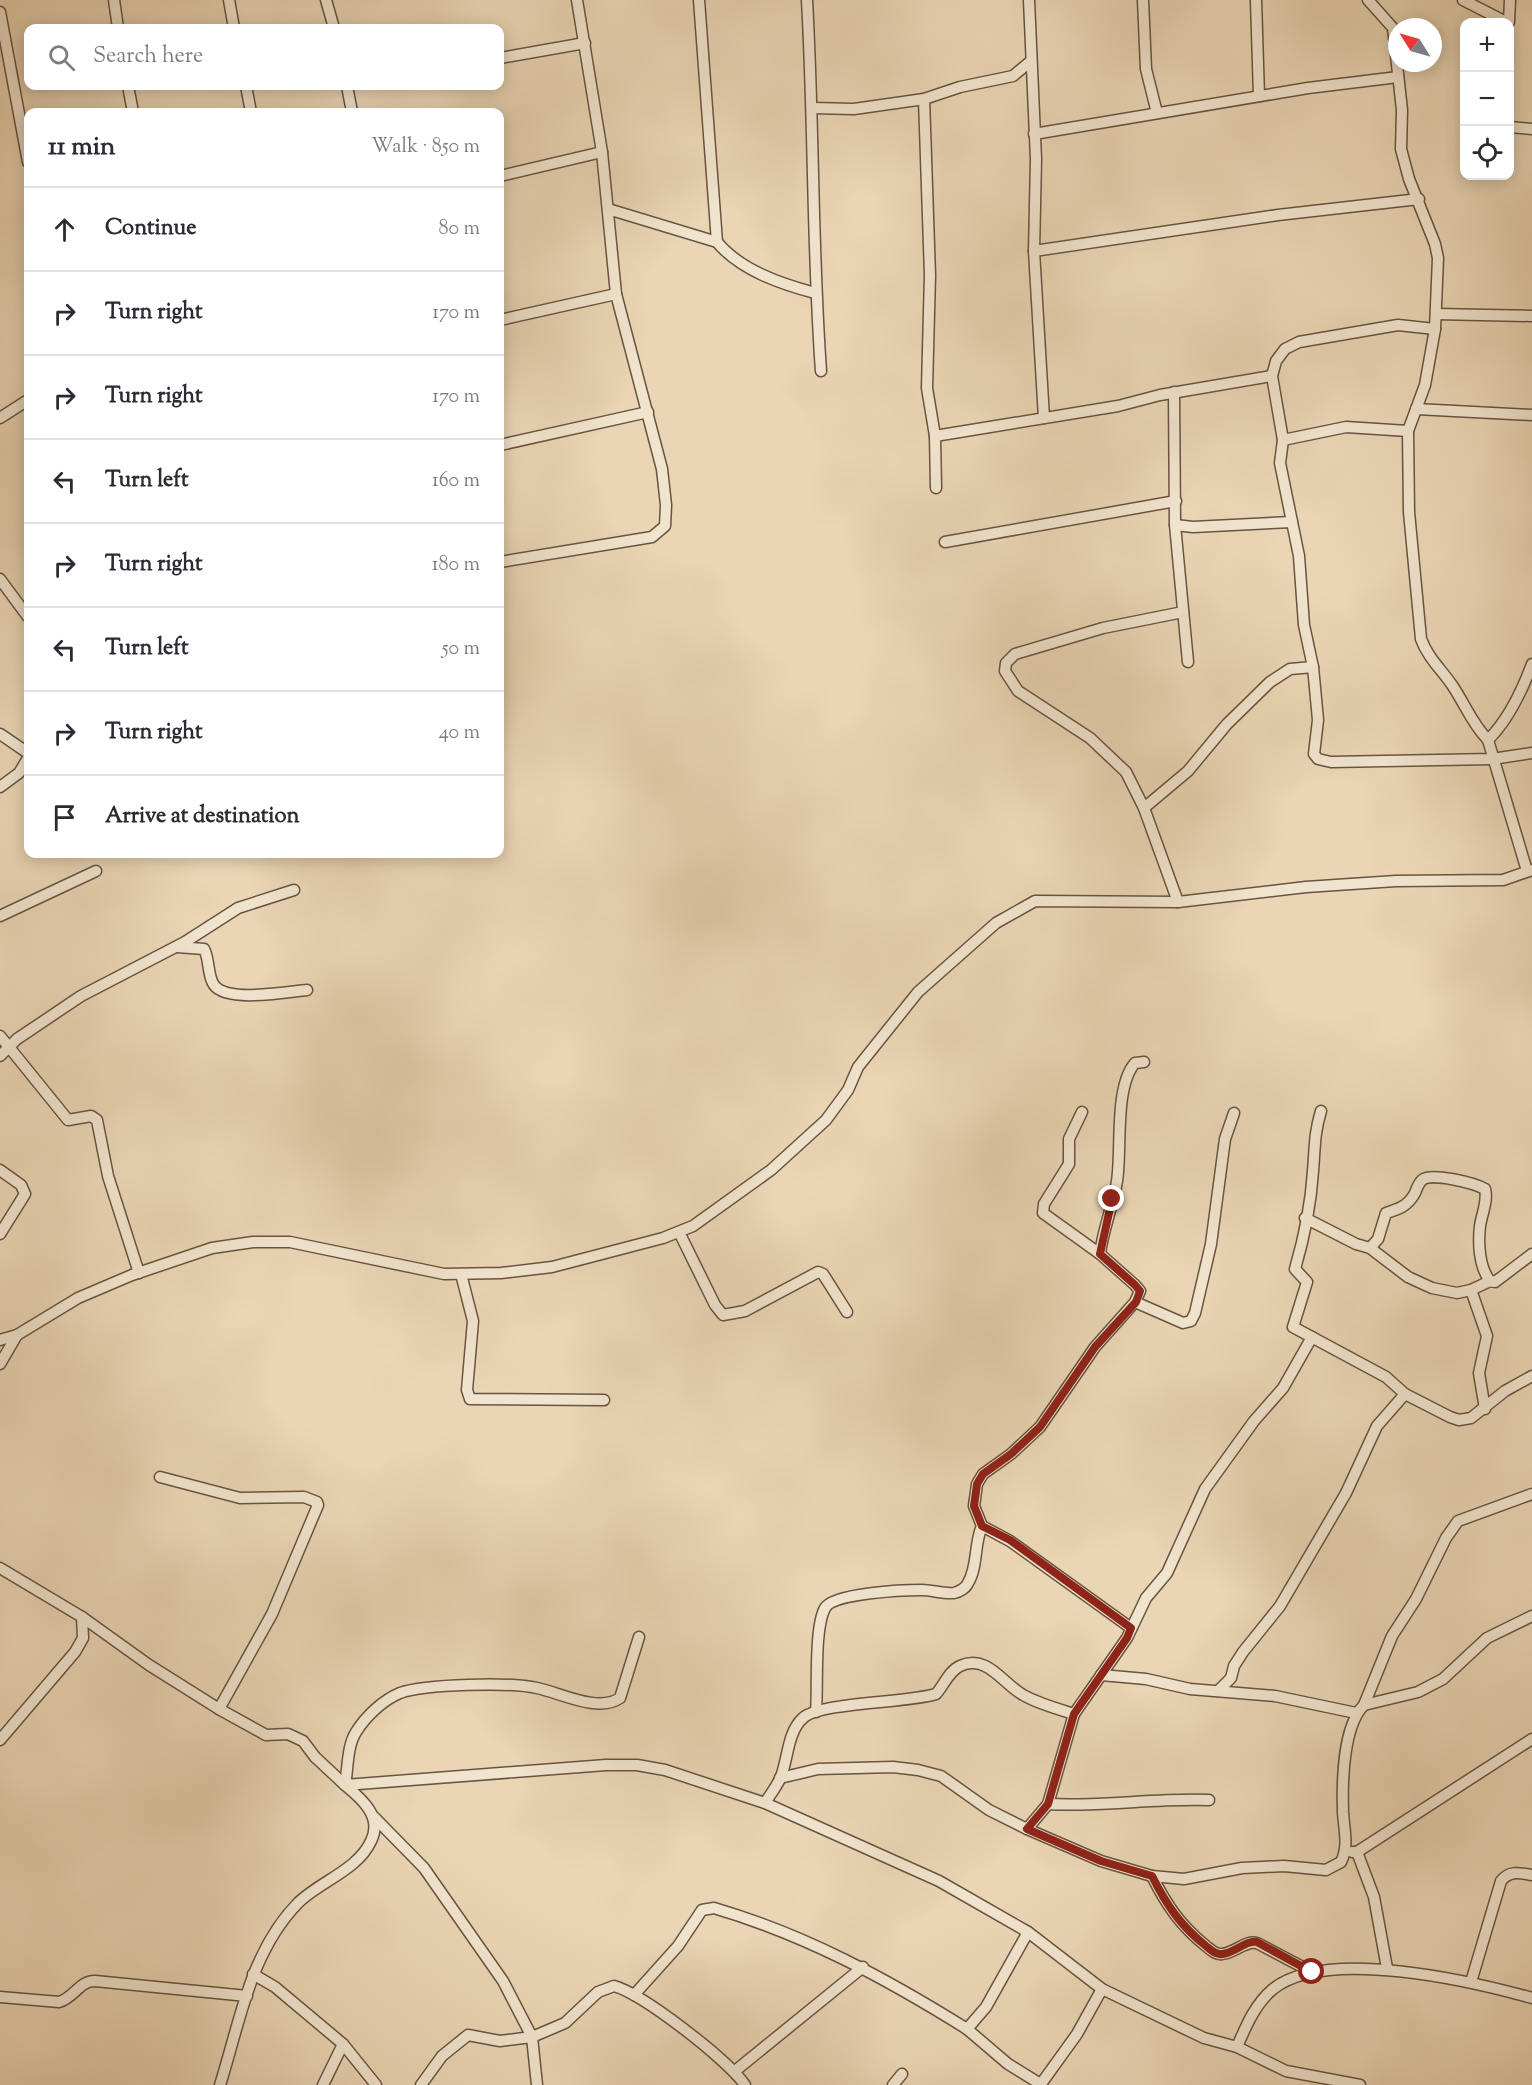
<!DOCTYPE html>
<meta charset="utf-8">
<style>
body{margin:0;font-family:"Sorts Mill Goudy",serif;background:#f2f2f3;color:#2b2b33}
.controls{position:absolute;right:18px;top:18px;display:grid;overflow:hidden;border-radius:12px;box-shadow:0 3px 15px #0003}
.controls button{width:54px;height:54px;display:grid;place-items:center;padding:0;border:0;border-bottom:2px solid #e1e1e2;background:#fff;color:#2b2b33;font:30px sans-serif}
.compass{position:absolute;left:1388px;top:18px;width:54px;height:54px;border-radius:50%;background:#fff;box-shadow:0 3px 15px #0003;rotate:307deg}
.stop{position:absolute;width:18px;height:18px;margin:-14px;border:4px solid #8f2418;border-radius:50%;background:#fff}
.stop.end{background:#8f2418;border-color:#fff;box-shadow:0 2px 6px #0008}
.list{margin:0;padding:0;list-style:none}
h2{display:flex;justify-content:space-between;align-items:center;height:78px;margin:0;padding:0 24px;font-size:26px}
h2 small{font-size:20px;font-weight:400;color:#7c7c81}
.list li{display:grid;grid-template-columns:39px 1fr auto;gap:18px;align-items:center;box-sizing:border-box;height:84px;padding:0 24px;border-top:2px solid #e1e1e2}
.list b{display:block;font-size:22px;white-space:nowrap}
.list em{font-size:20px;font-style:normal;color:#7c7c81}
.icon{flex:none;width:33px;height:33px;fill:none;stroke:currentColor;stroke-width:2;stroke-linecap:round;stroke-linejoin:round}
.map{position:relative;flex:none;width:1532px;height:2085px;overflow:hidden}
.search{position:absolute;background:#fff;box-shadow:0 3px 15px #0003;left:24px;top:24px;width:480px;height:66px;display:flex;align-items:center;gap:15px;box-sizing:border-box;padding:0 21px;border-radius:12px;color:#7c7c81;font-size:22px}
.panel{position:absolute;background:#fff;box-shadow:0 3px 15px #0003;left:24px;top:108px;width:480px;height:750px;border-radius:12px}
.map>svg:first-child{display:block}
.lines{fill:none;stroke-linecap:round;stroke-linejoin:round}
.minor-casing{stroke:#685442;stroke-width:13}
.minor{stroke:#f1e4ce;stroke-width:10}
.route{stroke:#8f2418;stroke-width:8}
</style>
<div class="map">
<svg width="1532" height="2085" viewBox="0 0 1532 2085">
<rect width="100%" height="100%" fill="#ead5b4"/>
<filter id="stains"><feTurbulence type="fractalNoise" baseFrequency=".00333" numOctaves="4"/><feColorMatrix values="0 0 0 0 .2 0 0 0 0 .09 0 0 0 0 .02 0 0 0 .5 -.17"/></filter>
<radialGradient id="worn" r=".72"><stop offset=".6" stop-color="#630" stop-opacity="0"/><stop offset="1" stop-color="#630" stop-opacity=".3"/></radialGradient>
<g class="lines">
<defs>
<g id="minor">
<path d="M114 0 118 28"/>
<path d="M229 0 234 28"/>
<path d="M326 0 334 28"/>
<path d="M699 0 717 242"/>
<path d="M807 0C814 124 812 248 821 371"/>
<path d="M1029 0 1036 159 1034 251 1044 418"/>
<path d="M1143 0 1146 69 1157 113"/>
<path d="M1256 0 1259 96"/>
<path d="M1368 0 1393 28 1402 110 1401 149 1409 179 1435 244 1438 258 1435 329 1425 385 1408 431 1409 512 1421 639C1428 658 1441 669 1452 685 1465 704 1472 724 1488 740L1527 871"/>
<path d="M1463 0 1506 22"/>
<path d="M0 12 28 162"/>
<path d="M1509 22 1510 0"/>
<path d="M500 58 585 43"/>
<path d="M128 86 133 112"/>
<path d="M246 86 251 112"/>
<path d="M347 86 352 112"/>
<path d="M924 99 930 275 927 388 935 436 936 488"/>
<path d="M812 108 854 109 924 99 960 87 1013 76 1031 61"/>
<path d="M1510 127 1532 129"/>
<path d="M1034 134 1308 88 1398 77"/>
<path d="M500 176 602 152"/>
<path d="M608 209 717 242C740 270 781 284 815 293"/>
<path d="M1034 251 1278 215 1419 199"/>
<path d="M1436 314 1532 316"/>
<path d="M500 320 616 294"/>
<path d="M1435 329 1398 325 1299 342 1285 349 1276 361 1272 376 1283 440 1280 463 1299 556 1304 625 1313 667 1318 720 1314 754 1318 759 1331 762 1492 759 1532 753"/>
<path d="M1174 392 1175 525 1188 662"/>
<path d="M1416 409 1532 415"/>
<path d="M0 418 28 400"/>
<path d="M935 436 1118 406 1160 395 1272 376"/>
<path d="M1283 440 1346 427 1408 431"/>
<path d="M500 445 648 412"/>
<path d="M1175 525 1193 527 1292 522"/>
<path d="M945 542 1176 501"/>
<path d="M500 562 652 537 665 526 666 505 662 469 616 294 602 152 577 0"/>
<path d="M0 579 28 617"/>
<path d="M0 734 28 753"/>
<path d="M1488 740C1509 719 1522 691 1532 664"/>
<path d="M0 787 19 773 28 758"/>
<path d="M1144 808 1188 771 1227 724 1270 682 1290 669 1313 667"/>
<path d="M1178 902 1144 808 1126 772 1090 738 1018 691 1005 671 1006 663 1015 654 1103 628 1183 612"/>
<path d="M0 916 96 871"/>
<path d="M177 947 204 949C210 960 207 975 214 985 227 1003 287 992 307 990"/>
<path d="M0 1036 68 1120 91 1116 97 1120 108 1176 139 1273"/>
<path d="M0 1056 17 1039 81 996 185 942 238 908 294 890"/>
<path d="M0 1170 21 1185 25 1194 0 1234"/>
<path d="M1305 1218 1356 1244 1370 1248 1408 1277 1432 1288 1457 1293 1471 1290 1490 1281 1495 1282 1532 1254"/>
<path d="M679 1232 715 1305 723 1315 745 1311 818 1272 823 1274 847 1312"/>
<path d="M1370 1248 1378 1239 1386 1213C1399 1209 1408 1206 1415 1193 1417 1188 1418 1184 1422 1180 1431 1172 1474 1183 1485 1189 1488 1201 1482 1213 1480 1226 1478 1243 1479 1267 1490 1281"/>
<path d="M1100 1254C1103 1229 1113 1206 1117 1181 1122 1150 1114 1087 1135 1063L1144 1062"/>
<path d="M461 1274 473 1321 467 1390 470 1399 604 1400"/>
<path d="M1471 1290 1487 1336 1479 1373 1485 1409"/>
<path d="M1135 1302 1183 1323 1191 1321 1195 1313 1211 1244 1225 1139 1234 1113"/>
<path d="M0 1340 17 1335 78 1298 132 1275 212 1248 253 1242H290L444 1274 501 1273 552 1267 663 1238 693 1226 771 1170 826 1120 848 1090 858 1067 918 992 996 923 1035 901 1178 902 1306 887 1396 881 1503 880 1532 870"/>
<path d="M0 1364 17 1335"/>
<path d="M1405 1394 1450 1417 1459 1420 1471 1418 1505 1391 1532 1376"/>
<path d="M160 1477 240 1498 304 1497 317 1502 318 1505 272 1614 219 1709"/>
<path d="M982 1526 1010 1541 1131 1628"/>
<path d="M0 1568 82 1617 149 1665 219 1709 266 1735 288 1734 303 1741 315 1757 345 1785 606 1765H637L665 1770 765 1803 939 1881 1028 1932 1102 1989 1204 2038 1237 2047 1286 2071 1360 2085"/>
<path d="M1101 1675 1146 1679 1190 1689 1275 1696 1356 1713"/>
<path d="M1218 1691 1231 1678 1234 1666 1243 1652 1280 1606 1346 1493 1377 1426 1405 1394 1386 1377 1293 1327 1307 1282 1295 1269C1304 1238 1311 1203 1313 1171 1315 1148 1314 1134 1321 1111"/>
<path d="M1364 1705 1418 1692 1443 1679 1487 1638 1532 1616"/>
<path d="M816 1712C818 1687 814 1628 825 1608 833 1593 904 1590 922 1590 932 1590 943 1594 954 1593 959 1592 966 1588 968 1583 978 1567 974 1543 982 1526L974 1506 977 1484 983 1474 1011 1454 1040 1427 1095 1347 1135 1302 1140 1291 1135 1285 1100 1254 1043 1213 1044 1204 1069 1164V1139L1082 1112"/>
<path d="M0 1740 75 1652 83 1638 82 1617"/>
<path d="M780 1778 818 1769 893 1767 918 1770 941 1776 989 1810 1027 1829 1101 1861 1152 1876 1184 1879 1242 1868 1284 1866 1326 1870 1341 1862C1349 1846 1344 1830 1343 1812 1342 1782 1343 1726 1364 1705L1392 1636 1416 1599 1446 1538 1458 1521 1532 1494"/>
<path d="M765 1803C770 1795 776 1787 780 1779 788 1761 787 1732 803 1718 820 1702 908 1703 936 1694 944 1685 949 1671 960 1666 988 1653 1004 1686 1025 1696 1040 1704 1058 1709 1074 1714"/>
<path d="M1048 1804C1101 1807 1155 1798 1209 1800"/>
<path d="M374 1817 424 1868 503 1981 532 2037 537 2085"/>
<path d="M1027 1829 1048 1804 1074 1714 1127 1638 1146 1598 1167 1573 1205 1489 1254 1421 1283 1388 1312 1337"/>
<path d="M1352 1852H1357L1374 1897 1387 1968"/>
<path d="M1357 1852 1532 1739"/>
<path d="M1152 1876C1167 1906 1181 1926 1206 1946 1211 1950 1216 1955 1222 1954 1235 1953 1245 1940 1257 1943L1312 1972"/>
<path d="M253 1974 275 1987 343 2044 376 2085"/>
<path d="M1471 1982 1501 1881C1510 1870 1519 1873 1532 1875"/>
<path d="M634 1995 678 1946 702 1910 714 1908C806 1935 887 1979 967 2029L986 2007 1028 1932"/>
<path d="M0 1997 59 2002C74 1998 79 1981 95 1981L247 1996"/>
<path d="M967 2029 1008 2064 1042 2085"/>
<path d="M1237 2047C1246 2026 1255 2004 1273 1989 1326 1947 1471 1981 1532 1998"/>
<path d="M735 2071 863 1967"/>
<path d="M1041 2084 1077 2034 1102 1989"/>
<path d="M220 2085C240 2022 250 1952 298 1903 319 1882 358 1870 371 1841 383 1817 362 1799 345 1785 348 1769 347 1746 356 1732 366 1716 383 1700 400 1693 425 1684 510 1682 537 1688 561 1693 598 1713 620 1698L639 1637"/>
<path d="M323 2085 343 2044"/>
<path d="M421 2085 442 2056 468 2035 500 2041 532 2037 565 2023 598 1992 614 1986C643 1994 728 2060 745 2085"/>
<path d="M893 2085 902 2074"/>
</g>
</defs>
<use href="#minor" class="minor-casing"/>
<use href="#minor" class="minor"/>
</g>
<g class="lines">
<path class="route" d="M1112 1199 1100 1254 1135 1285 1140 1291 1136 1302 1095 1347 1040 1427 1011 1454 983 1474 977 1484 974 1506 982 1526 1010 1540 1131 1628 1127 1638 1074 1714 1048 1804 1027 1829 1101 1861 1152 1876C1167 1906 1181 1926 1206 1946 1211 1950 1216 1955 1222 1954 1235 1953 1245 1940 1257 1942L1312 1972"/>
</g>
<rect width="100%" height="100%" filter="url(#stains)"/>
<rect width="100%" height="100%" fill="url(#worn)"/>
</svg>
<div class="controls">
<button>+</button>
<button>−</button>
<button><svg class="icon" aria-label="locate" viewBox="0 0 24 24"><circle cx="12" cy="12" r="6"/><path d="M12 2v4M12 18v4M2 12h4M18 12h4"/></svg></button>
</div>
<svg class="compass" viewBox="-18 -18 36 36"><path d="M0-13l5 13h-10z" fill="#e53935"/><path d="M0 13l5-13h-10z" fill="#7c7c81"/></svg>
<div class="stop" style="left:1312px;top:1972px"></div>
<div class="stop end" style="left:1112px;top:1199px"></div>
<div class="search"><svg class="icon" aria-label="search" viewBox="0 0 24 24"><circle cx="10" cy="10" r="6"/><path d="M15 15l6 6"/></svg>Search here</div>
<section class="panel">
<h2>11 min<small>Walk · 850 m</small></h2>
<ul class="list">
<li><svg class="icon" aria-label="ahead" viewBox="0 0 24 24"><path d="M12 20V5M6 11l6-6 6 6"/></svg><div><b>Continue</b></div><em>80 m</em></li>
<li><svg class="icon" aria-label="right" viewBox="0 0 24 24"><path d="M7 20v-9h11M14 6l5 5-5 5"/></svg><div><b>Turn right</b></div><em>170 m</em></li>
<li><svg class="icon" aria-label="right" viewBox="0 0 24 24"><path d="M7 20v-9h11M14 6l5 5-5 5"/></svg><div><b>Turn right</b></div><em>170 m</em></li>
<li><svg class="icon" aria-label="left" viewBox="0 0 24 24"><path d="M17 20v-9H6M10 6l-5 5 5 5"/></svg><div><b>Turn left</b></div><em>160 m</em></li>
<li><svg class="icon" aria-label="right" viewBox="0 0 24 24"><path d="M7 20v-9h11M14 6l5 5-5 5"/></svg><div><b>Turn right</b></div><em>180 m</em></li>
<li><svg class="icon" aria-label="left" viewBox="0 0 24 24"><path d="M17 20v-9H6M10 6l-5 5 5 5"/></svg><div><b>Turn left</b></div><em>50 m</em></li>
<li><svg class="icon" aria-label="right" viewBox="0 0 24 24"><path d="M7 20v-9h11M14 6l5 5-5 5"/></svg><div><b>Turn right</b></div><em>40 m</em></li>
<li><svg class="icon" aria-label="arrive" viewBox="0 0 24 24"><path d="M6 21V4h12l-3 4 3 4H6"/></svg><div><b>Arrive at destination</b></div></li>
</ul>
</section>
</div>
